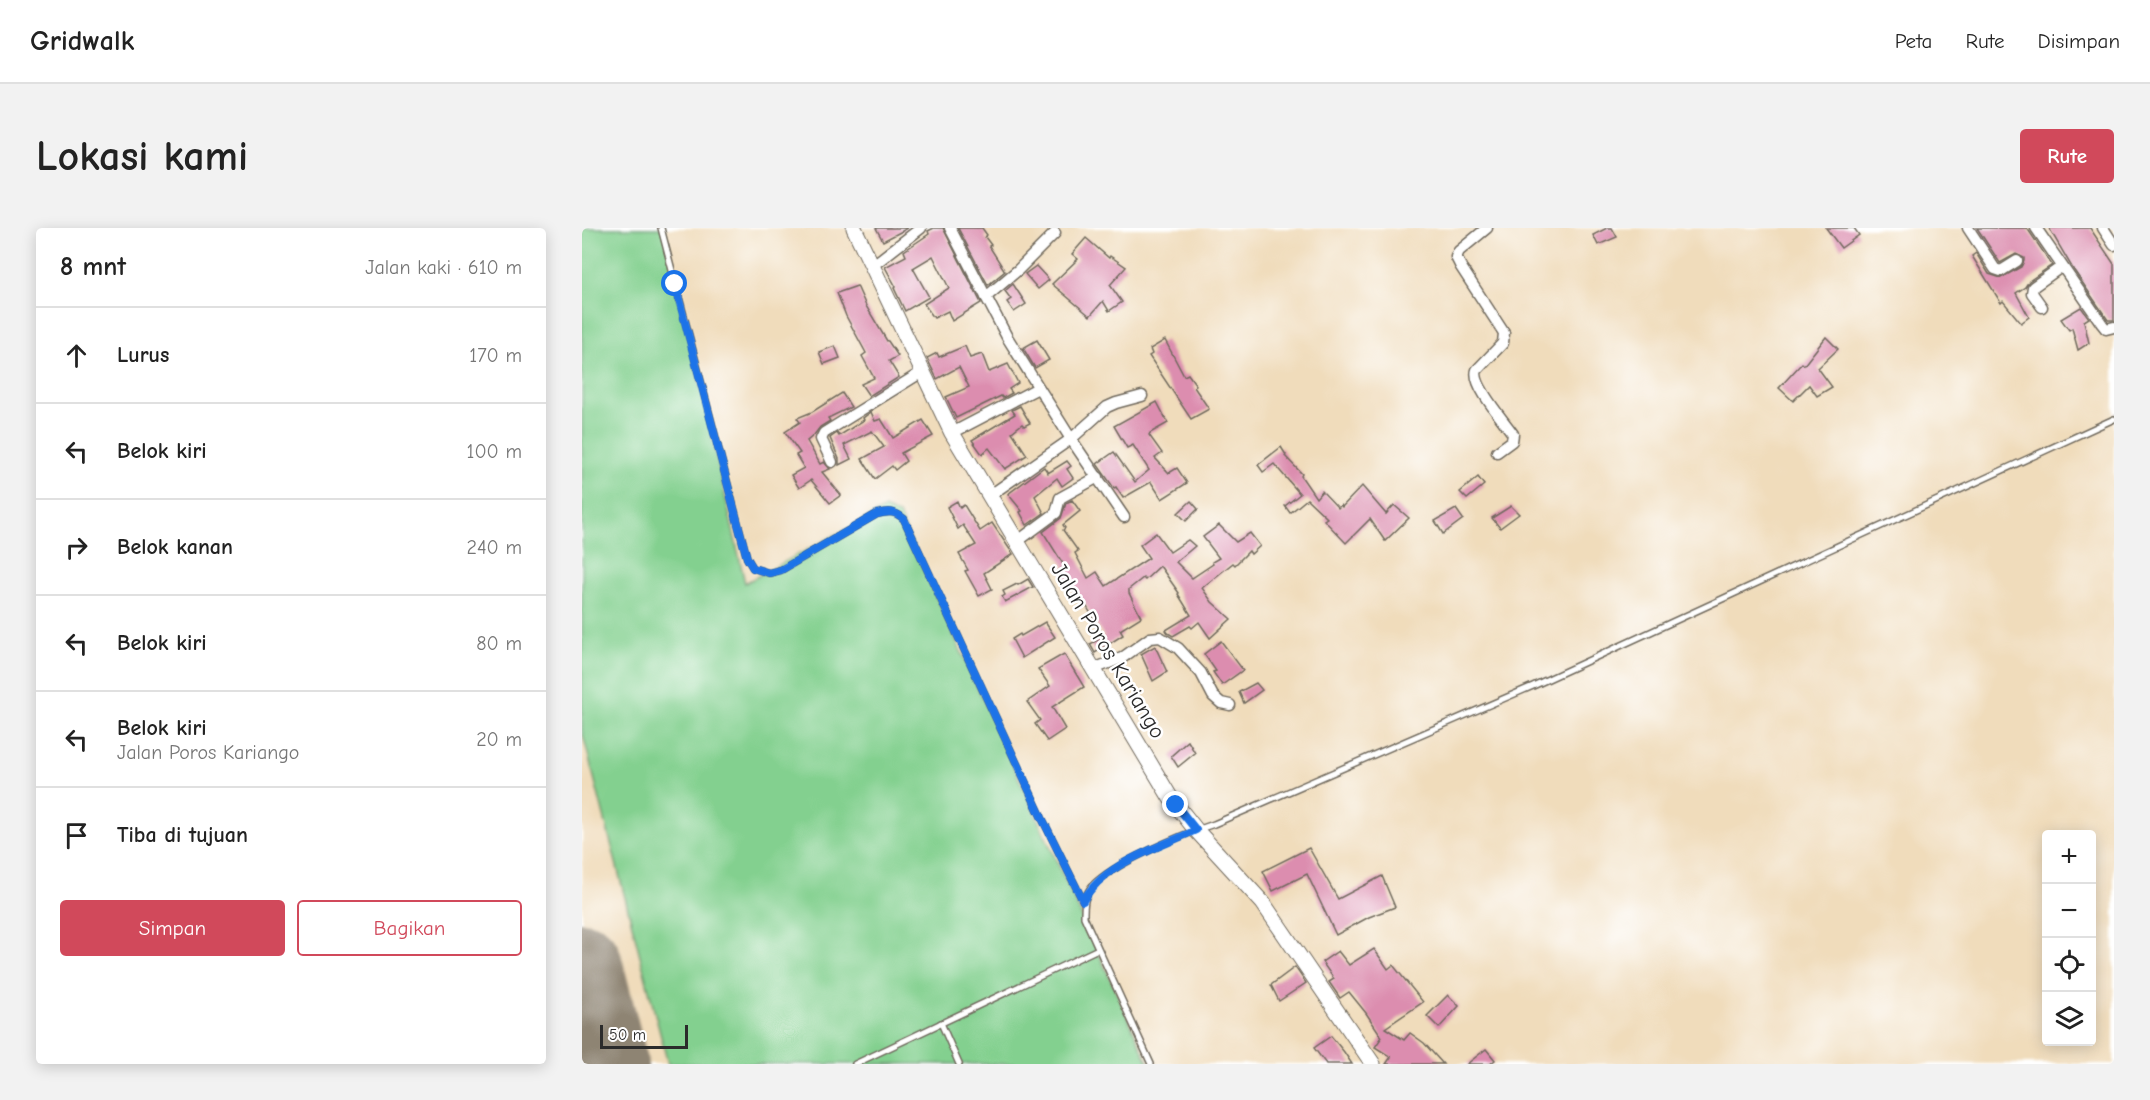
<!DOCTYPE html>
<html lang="id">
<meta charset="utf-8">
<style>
body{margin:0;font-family:"Comic Neue",sans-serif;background:#f2f2f2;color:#222}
.controls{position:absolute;right:18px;bottom:18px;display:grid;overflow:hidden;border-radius:6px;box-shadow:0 3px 15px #0003}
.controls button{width:54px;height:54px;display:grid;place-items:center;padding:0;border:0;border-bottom:2px solid #e0e0e0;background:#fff;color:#222;font:30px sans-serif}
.scale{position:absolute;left:18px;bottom:15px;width:88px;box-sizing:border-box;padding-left:6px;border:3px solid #2b2b2b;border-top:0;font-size:16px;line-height:21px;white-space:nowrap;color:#2b2b2b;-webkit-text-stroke:4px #fff;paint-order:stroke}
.stop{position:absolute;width:18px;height:18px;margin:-14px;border:4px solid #1a73e8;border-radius:50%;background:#fff}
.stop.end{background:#1a73e8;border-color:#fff;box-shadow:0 2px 6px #0008}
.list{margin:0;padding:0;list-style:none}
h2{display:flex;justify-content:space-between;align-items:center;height:78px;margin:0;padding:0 24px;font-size:26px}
h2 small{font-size:20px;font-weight:400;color:#767676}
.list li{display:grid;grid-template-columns:39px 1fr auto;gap:18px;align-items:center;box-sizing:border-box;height:96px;padding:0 24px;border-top:2px solid #e0e0e0}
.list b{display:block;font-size:22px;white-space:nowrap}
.list p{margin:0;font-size:20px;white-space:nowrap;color:#767676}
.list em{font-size:20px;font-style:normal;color:#767676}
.actions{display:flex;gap:12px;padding:18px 24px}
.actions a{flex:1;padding:14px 0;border:2px solid #d1495b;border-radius:6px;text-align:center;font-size:21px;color:#d1495b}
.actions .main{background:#d1495b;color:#fff}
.icon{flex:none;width:33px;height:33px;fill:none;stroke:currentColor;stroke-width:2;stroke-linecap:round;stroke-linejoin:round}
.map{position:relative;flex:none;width:1532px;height:836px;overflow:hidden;border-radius:6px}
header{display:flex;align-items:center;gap:36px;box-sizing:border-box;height:84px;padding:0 30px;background:#fff;border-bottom:2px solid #e0e0e0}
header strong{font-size:28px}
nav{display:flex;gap:33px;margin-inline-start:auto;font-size:21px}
.intro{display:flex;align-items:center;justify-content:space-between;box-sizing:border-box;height:144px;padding:0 36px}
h1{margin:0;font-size:42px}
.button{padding:15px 27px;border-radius:6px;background:#d1495b;color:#fff;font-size:21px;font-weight:700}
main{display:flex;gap:36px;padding:0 36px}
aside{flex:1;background:#fff;border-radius:6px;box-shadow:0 3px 15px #0003}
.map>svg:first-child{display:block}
.green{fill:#83d08f;stroke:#577e5d;stroke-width:1.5}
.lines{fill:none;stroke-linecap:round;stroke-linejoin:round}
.taxiway{stroke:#8e8473;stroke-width:32}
.runway{stroke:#8e8473;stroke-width:80}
.building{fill:#dc8daf}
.service-casing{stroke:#70695d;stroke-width:8}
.minor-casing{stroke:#70695d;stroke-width:13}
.secondary-casing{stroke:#70695d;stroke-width:17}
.service{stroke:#fff;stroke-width:5}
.minor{stroke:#fff;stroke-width:10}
.secondary{stroke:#fff;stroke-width:15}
.route{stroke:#1a73e8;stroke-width:8}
.labels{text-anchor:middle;stroke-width:5;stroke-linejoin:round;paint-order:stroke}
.street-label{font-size:22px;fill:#2b2b2b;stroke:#fff}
</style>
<header>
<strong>Gridwalk</strong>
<nav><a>Peta</a><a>Rute</a><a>Disimpan</a></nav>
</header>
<div class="intro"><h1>Lokasi kami</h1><a class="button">Rute</a></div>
<main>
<aside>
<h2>8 mnt<small>Jalan kaki · 610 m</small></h2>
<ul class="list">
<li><svg class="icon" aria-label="ahead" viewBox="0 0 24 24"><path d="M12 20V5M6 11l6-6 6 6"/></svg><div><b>Lurus</b></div><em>170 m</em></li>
<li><svg class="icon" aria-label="left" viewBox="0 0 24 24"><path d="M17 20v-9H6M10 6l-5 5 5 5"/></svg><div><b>Belok kiri</b></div><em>100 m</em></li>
<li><svg class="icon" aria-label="right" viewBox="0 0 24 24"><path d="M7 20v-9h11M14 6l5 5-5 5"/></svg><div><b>Belok kanan</b></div><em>240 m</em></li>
<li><svg class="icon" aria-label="left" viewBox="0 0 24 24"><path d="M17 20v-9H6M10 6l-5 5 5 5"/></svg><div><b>Belok kiri</b></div><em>80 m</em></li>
<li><svg class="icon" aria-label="left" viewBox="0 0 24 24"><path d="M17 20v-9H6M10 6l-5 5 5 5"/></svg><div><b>Belok kiri</b><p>Jalan Poros Kariango</p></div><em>20 m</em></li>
<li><svg class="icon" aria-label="arrive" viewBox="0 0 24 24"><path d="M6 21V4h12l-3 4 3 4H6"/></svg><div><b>Tiba di tujuan</b></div></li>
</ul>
<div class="actions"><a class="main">Simpan</a><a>Bagikan</a></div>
</aside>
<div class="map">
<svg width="1532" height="836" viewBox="0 0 1532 836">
<rect width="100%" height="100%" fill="#fff"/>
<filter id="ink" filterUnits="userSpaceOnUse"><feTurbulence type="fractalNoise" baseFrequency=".0167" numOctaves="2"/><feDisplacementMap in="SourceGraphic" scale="12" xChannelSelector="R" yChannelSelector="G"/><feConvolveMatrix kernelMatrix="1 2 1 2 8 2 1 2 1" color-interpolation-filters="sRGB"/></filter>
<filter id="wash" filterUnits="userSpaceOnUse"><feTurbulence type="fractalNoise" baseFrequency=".008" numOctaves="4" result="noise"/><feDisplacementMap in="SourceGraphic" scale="24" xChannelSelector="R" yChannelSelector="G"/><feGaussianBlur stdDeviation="1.35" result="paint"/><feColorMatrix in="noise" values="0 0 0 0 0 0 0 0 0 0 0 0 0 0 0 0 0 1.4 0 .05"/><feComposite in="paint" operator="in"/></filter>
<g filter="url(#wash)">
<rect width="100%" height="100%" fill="#f0dcbb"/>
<path class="green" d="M0 0H82L163 355 303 280 317 287 567 836H86L0 503Z"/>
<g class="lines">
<path class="taxiway" d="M19 836 21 817"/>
<path class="runway" d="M0 734 26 836"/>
</g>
<g id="blocks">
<g class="building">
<path d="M294 0H326L301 13Z"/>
<path d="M352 0H361L399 75 370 93 366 83 352 90 342 76 367 60 351 28 331 40 347 69 323 83 312 60 314 59 303 39 324 28 322 23 347 6 346 3Z"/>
<path d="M376 0H400L405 7 403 9 409 17 407 18 423 43 406 57Z"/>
<path d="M1025 0H1030L1035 9 1016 17 1011 7Z"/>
<path d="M1244 0H1272L1277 7 1259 20Z"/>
<path d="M1395 0H1445L1470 37 1447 53 1443 59 1434 65 1447 89 1439 95 1421 73 1419 75 1390 28 1394 25 1407 46 1419 50 1439 39 1442 33V30L1434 26 1418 35Z"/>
<path d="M1467 0H1508L1532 36V92H1526L1491 41Z"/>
<path d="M504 10 527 30 528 28 544 39 528 57 540 74 527 83 521 73 508 88 470 56 496 31 490 26Z"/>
<path d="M454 38 467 52 456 61 443 46Z"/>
<path d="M431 56 444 76 432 84 425 74 429 71 423 63Z"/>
<path d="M275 58 284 78 305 113H306L316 128 307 133 317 149 287 168 279 156 292 150 280 128 284 125 264 88 255 65Z"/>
<path d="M1499 79 1507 90 1502 93 1507 115 1496 122 1490 100 1487 102 1479 91Z"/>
<path d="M1244 109 1256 121 1236 140 1250 159 1235 168 1227 157 1211 173 1197 160 1220 135 1222 137Z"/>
<path d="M455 112 467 132 453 140 441 120Z"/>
<path d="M583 112 602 148 606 146 614 157 612 159 627 181 609 191 567 128 570 126 568 121Z"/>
<path d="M253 118 258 130 242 136 237 124Z"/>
<path d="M383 118 388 130 400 126 407 144 426 136 436 155 427 161 430 165 421 170 419 168 374 190 364 169 387 159 377 139 355 151 345 130 355 125 357 129Z"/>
<path d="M260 165 269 179 246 190 248 193 238 199 232 207 225 213 238 236 242 234 248 241 240 244 259 267 248 275 229 252 217 260 209 247 222 240 214 227 218 225 203 204 218 194 215 190 230 184Z"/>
<path d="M575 174 586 195 568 205 567 207 580 225 573 230 587 245 595 240 605 255 580 271 569 254 541 270 534 259 532 260 515 236 532 224 553 254 567 242 551 217 545 220 532 198Z"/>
<path d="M438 178 448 195 442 198 440 196 430 204 445 227 423 241 407 220 400 226 390 212 433 186 430 182Z"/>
<path d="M289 184 293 193 299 191 311 210 341 192 351 208 319 225 324 233 313 242 310 238 293 251 280 231 302 219 290 203 262 217 269 231 257 237V231L248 210 255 205 257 208 282 192 281 190Z"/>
<path d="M699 219 704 227 703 228 720 246 719 248 734 270 740 263 756 280 759 277 760 279 780 258 804 286 812 277 827 290 803 313 788 291 764 315 742 292 745 290 725 271 708 285 703 278 718 266 692 236 681 244 676 237Z"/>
<path d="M485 233 489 238 485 241 491 250 480 258 475 250 453 268 462 285 445 297 438 284 440 283 426 266 462 239 466 245Z"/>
<path d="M896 249 902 257 885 271 878 264Z"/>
<path d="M490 272 498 283 481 297 483 300 481 302 496 323 493 325 506 350 515 344 524 358 567 330 558 317 574 305 588 324 606 312 613 318 594 334 610 350 631 336 630 334 637 330 621 309 637 297 654 314 668 305 678 318 669 326 667 323 653 337 651 335 620 360 630 374 649 391 628 410 617 394 610 400 608 398 591 408 586 405 584 402 609 387 596 366 597 365 578 338 563 352 561 350 547 361V365L559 389 538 402 541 407 513 425 508 416 522 409 501 372 498 374 479 341 483 339 461 304 479 290 484 275Z"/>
<path d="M375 273 378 280 382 277 398 303 410 295 431 326 402 345 410 361 397 368 383 343 386 342 377 326 394 317 381 297 376 301 365 279Z"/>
<path d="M609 273 616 281 604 293 596 285Z"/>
<path d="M929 278 937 286 918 300 910 290Z"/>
<path d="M874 281 881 291 861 306 853 293Z"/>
<path d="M446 351 451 359 423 374 420 369 423 367 421 363 435 356 436 357Z"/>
<path d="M463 394 473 409 440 430 430 411 438 406 439 408Z"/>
<path d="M639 413 661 442 640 457 631 444 634 443 622 426Z"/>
<path d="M573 418 585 444 571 453 559 426Z"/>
<path d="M482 426 502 459 470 479 483 501 465 513 453 496 458 492 445 474 468 458 456 441Z"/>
<path d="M674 455 680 462 662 475 657 464Z"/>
<path d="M606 513 613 525 596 539 589 528Z"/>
<path d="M727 620 756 671 800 648 813 679 787 689 754 707 725 646 691 663 681 643Z"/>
<path d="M792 721 806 741 811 737 841 774 803 800 822 812 828 805 842 815 861 836H804L809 829 793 819 800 809 784 785 767 764 758 770 747 754 752 751 740 734 756 723 767 737Z"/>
<path d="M713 739 724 755 697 773 689 757Z"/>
<path d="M866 767 877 778 857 800 845 788Z"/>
<path d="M749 808 762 824 770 836H744L732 820Z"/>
<path d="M904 821 913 832 908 836H885Z"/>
</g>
</g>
</g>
<g filter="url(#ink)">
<use href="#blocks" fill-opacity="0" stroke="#70695d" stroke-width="1.5"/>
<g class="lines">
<defs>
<g id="service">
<path d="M79 0 165 330 171 340 187 345 199 342 295 286C307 283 313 283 322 291L460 590 501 673"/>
<path d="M359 795 377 836"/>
<path d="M273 836 516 721"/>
<path d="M569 836 502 689C502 677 502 668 510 658 532 635 601 606 632 596L951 458 1532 191"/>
</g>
<g id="minor">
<path d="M368 0 425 109 489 211 542 289"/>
<path d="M905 0 877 23 874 29 879 39 922 105 921 115 895 142C889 156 922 193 931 206L930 213 915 224"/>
<path d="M1386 0 1413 41 1419 43 1435 33"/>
<path d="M1454 0 1520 96 1524 101 1532 99"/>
<path d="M1521 0 1532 17"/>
<path d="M290 38 339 0"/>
<path d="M404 69 436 42 473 5"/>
<path d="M1460 79 1450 65 1451 59 1479 39"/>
<path d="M370 205 456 160"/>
<path d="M250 234 239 211 242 205 340 144"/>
<path d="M407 268 489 211 525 179 534 175 560 168"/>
<path d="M436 313 474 285 478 270 516 249"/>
<path d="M511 441 540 430 568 410 578 409 596 420 619 445 631 468 639 475 648 477"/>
</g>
<path id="secondary" d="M272 0 370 205 588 569 614 602 681 675 791 836"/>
</defs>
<use href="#service" class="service-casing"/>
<use href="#minor" class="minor-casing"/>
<use href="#secondary" class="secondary-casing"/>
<use href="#service" class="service"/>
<use href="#minor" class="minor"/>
<use href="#secondary" class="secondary"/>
</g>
</g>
<g class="lines" filter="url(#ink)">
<path class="route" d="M93 56 165 330 171 340 187 345 199 342 295 286C307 283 313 283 322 291L460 590 501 673C523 634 575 621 614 602L594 577"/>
</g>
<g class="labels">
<g class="street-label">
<text transform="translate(527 422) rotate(59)" y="8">Jalan Poros Kariango</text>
</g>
</g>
</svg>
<div class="controls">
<button>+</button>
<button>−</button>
<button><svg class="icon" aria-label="locate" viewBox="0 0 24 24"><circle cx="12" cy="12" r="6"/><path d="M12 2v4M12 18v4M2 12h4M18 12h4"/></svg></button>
<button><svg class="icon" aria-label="layers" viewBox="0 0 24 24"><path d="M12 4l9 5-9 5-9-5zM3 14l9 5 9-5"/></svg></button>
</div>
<div class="scale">50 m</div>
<div class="stop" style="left:93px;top:56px"></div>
<div class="stop end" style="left:594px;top:577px"></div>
</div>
</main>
